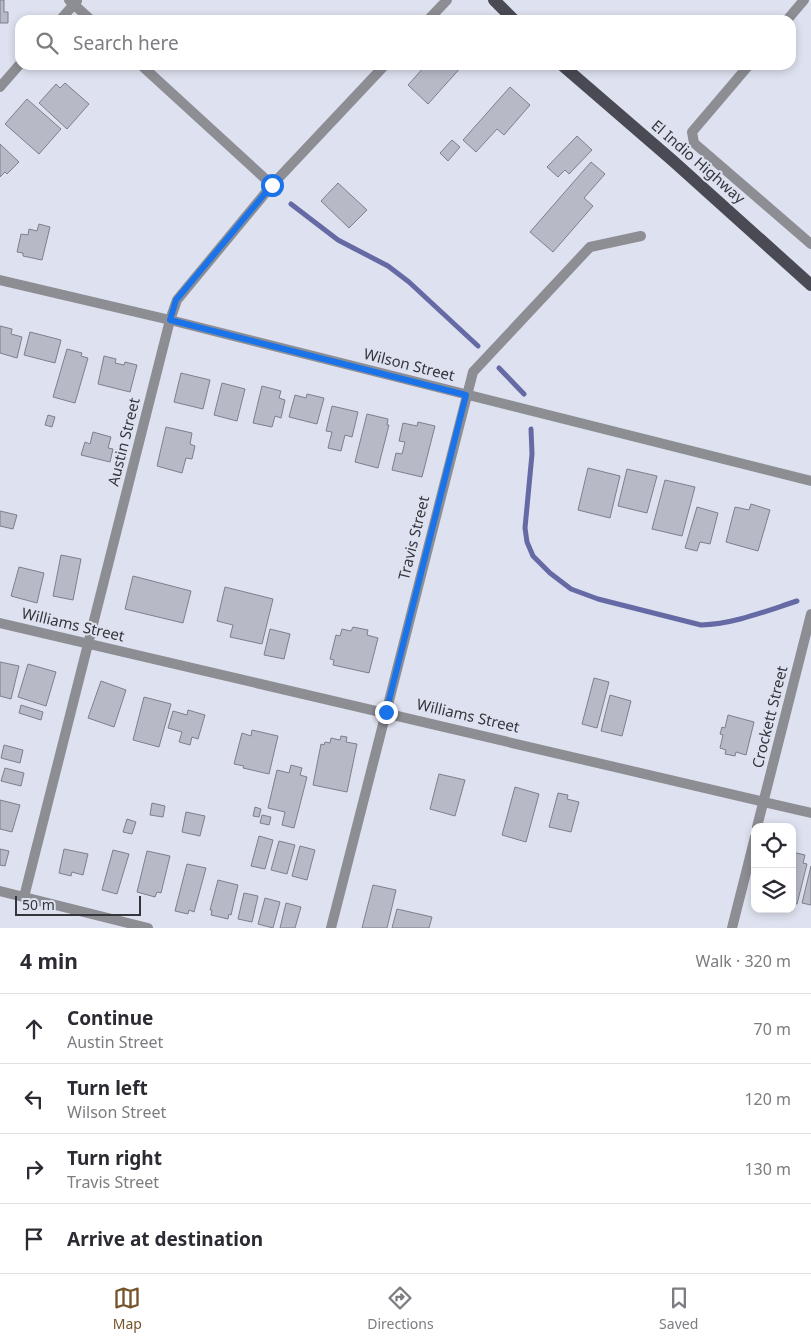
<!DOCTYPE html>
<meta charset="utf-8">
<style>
body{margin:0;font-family:"Noto Sans",sans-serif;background:#f7f7f7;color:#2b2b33}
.controls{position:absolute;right:15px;bottom:15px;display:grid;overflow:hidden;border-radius:10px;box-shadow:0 2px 8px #0003}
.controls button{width:45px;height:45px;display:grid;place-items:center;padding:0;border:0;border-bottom:1px solid #e1e1e2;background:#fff;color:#2b2b33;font:25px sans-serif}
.scale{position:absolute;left:15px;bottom:12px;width:126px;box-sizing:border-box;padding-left:5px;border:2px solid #35363c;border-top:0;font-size:14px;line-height:18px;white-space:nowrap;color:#35363c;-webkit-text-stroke:4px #dee1ef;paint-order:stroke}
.stop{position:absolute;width:15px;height:15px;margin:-11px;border:4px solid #1a73e8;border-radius:50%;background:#fff}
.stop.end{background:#1a73e8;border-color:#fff;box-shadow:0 1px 5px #0008}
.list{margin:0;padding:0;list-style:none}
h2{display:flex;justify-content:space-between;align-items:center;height:65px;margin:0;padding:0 20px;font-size:21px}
h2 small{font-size:16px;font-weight:400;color:#7c7c81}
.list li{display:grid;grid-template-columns:32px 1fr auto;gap:15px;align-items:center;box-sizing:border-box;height:70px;padding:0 20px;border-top:1px solid #e1e1e2}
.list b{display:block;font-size:19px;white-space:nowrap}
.list p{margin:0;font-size:16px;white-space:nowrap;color:#7c7c81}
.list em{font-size:16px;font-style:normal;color:#7c7c81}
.icon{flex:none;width:28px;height:28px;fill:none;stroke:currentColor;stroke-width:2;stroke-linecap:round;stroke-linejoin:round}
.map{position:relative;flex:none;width:811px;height:928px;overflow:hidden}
.search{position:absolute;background:#fff;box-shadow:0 2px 8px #0003;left:15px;right:15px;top:15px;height:55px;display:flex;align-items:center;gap:12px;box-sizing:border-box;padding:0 18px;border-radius:15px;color:#7c7c81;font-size:19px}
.sheet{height:345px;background:#fff}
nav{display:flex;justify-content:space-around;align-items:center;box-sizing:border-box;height:70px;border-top:1px solid #e1e1e2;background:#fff;font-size:14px;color:#7c7c81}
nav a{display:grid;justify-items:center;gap:2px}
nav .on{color:#75532b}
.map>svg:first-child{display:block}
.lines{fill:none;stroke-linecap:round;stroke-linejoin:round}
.stream{stroke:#656aa5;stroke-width:5}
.building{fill:#b7b9c7;stroke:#7d7f8c}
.street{stroke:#8d8e94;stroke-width:10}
.primary{stroke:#494a54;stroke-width:12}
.route{stroke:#1a73e8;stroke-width:6}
.labels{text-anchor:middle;stroke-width:4;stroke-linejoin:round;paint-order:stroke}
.street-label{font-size:15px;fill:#35363c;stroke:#dee1ef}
</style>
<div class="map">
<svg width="811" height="928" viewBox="0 0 811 928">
<rect width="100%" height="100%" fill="#dee1ef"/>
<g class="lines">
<g class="stream">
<path d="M291 204 338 240 388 266 409 282 478 346"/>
<path d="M499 368 524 394"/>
<path d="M531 429 532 454 525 528 527 542 533 556 550 573 571 589 598 599 701 625C734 624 766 611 797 601"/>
</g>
</g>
<g class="building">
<path d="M0 0H4V12H8V23H0Z"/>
<path d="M426 65H463L428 104 408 85Z"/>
<path d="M65 83 89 104 67 129 39 103 56 84 60 88Z"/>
<path d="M510 87 530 105 504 135 497 129 476 152 463 140Z"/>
<path d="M27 99 61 129 39 154 5 124Z"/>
<path d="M577 136 592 150 569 174 565 170 558 177 547 167Z"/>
<path d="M452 140 460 147 448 161 440 153Z"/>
<path d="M0 144 19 162 7 174 5 172 0 177Z"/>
<path d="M591 162 605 174 584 198 593 206 553 252 530 232Z"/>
<path d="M338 183 367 210 349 228 321 201Z"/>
<path d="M39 224 50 227 42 260 23 256V253L17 252 21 234 28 235 29 229 37 231Z"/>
<path d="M0 326 12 329 11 334 22 337 17 358 0 353Z"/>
<path d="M30 332 61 340 55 363 24 355Z"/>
<path d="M67 349 82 353 81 356 88 358 75 403 53 397Z"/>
<path d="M104 356 116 359 115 363 124 365 125 362 137 365 130 392 98 384Z"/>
<path d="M181 373 210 380 203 409 174 402Z"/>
<path d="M222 383 245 389 237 421 214 415Z"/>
<path d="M262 386 281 391 279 398 285 400 281 418 275 416 272 427 253 423Z"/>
<path d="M307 394 324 398 317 424 289 417 295 395 306 398Z"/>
<path d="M332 406 358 412 352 437 345 435 341 451 328 448 332 432 326 431Z"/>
<path d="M367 414 388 419 387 425H389L378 468 355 462Z"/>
<path d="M48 415 55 417 52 427 45 425Z"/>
<path d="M418 422 435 426 422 477 392 470 396 453 402 454 405 442 399 441 403 423 417 426Z"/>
<path d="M166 427 192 433 190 444 195 446 192 459 186 458 182 473 157 466Z"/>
<path d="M93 432 111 437 108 448 113 449 110 462 81 455 85 442 90 444Z"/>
<path d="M588 468 620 476 610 518 578 510Z"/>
<path d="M627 469 657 476 647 513 618 506Z"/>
<path d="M665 480 695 487 682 536 652 529Z"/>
<path d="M751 504 770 510 758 551 726 542 735 507 749 510Z"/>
<path d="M697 507 718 513 710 544 700 542 697 551 685 548Z"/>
<path d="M0 511 17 515 13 529 0 526Z"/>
<path d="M61 555 81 559 73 600 53 596Z"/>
<path d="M19 567 44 573 37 603 11 596Z"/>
<path d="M133 576 191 591 183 623 125 609Z"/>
<path d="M225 587 273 599 262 644 230 637 233 625 217 621Z"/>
<path d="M353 627 368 630 367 635 378 638 369 673 333 665 334 660 330 659 336 635 340 636 342 629 351 631Z"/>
<path d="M270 629 290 634 284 659 264 655Z"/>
<path d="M0 662 19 666 11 699 0 696Z"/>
<path d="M28 664 56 672 46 706 18 697Z"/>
<path d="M594 678 609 682 597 728 582 724Z"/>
<path d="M101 681 126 690 114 727 88 718Z"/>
<path d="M610 695 631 701 622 736 601 731Z"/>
<path d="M144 697 171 704 159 747 133 740Z"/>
<path d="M21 705 43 712 41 720 19 713Z"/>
<path d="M188 710 205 715 198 739 192 737 190 745 179 742 182 732 168 728 173 711 187 715Z"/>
<path d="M728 715 754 722 746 755 736 752 735 756 725 754 726 750 720 748 723 735 720 734 722 727 725 728Z"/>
<path d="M252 730 278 736 269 774 243 768 244 766 234 764 242 733 251 736Z"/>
<path d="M341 736 347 737 346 742 357 744 347 792 313 785 321 744 324 745 325 742 330 743 331 738 340 740Z"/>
<path d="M4 745 23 750 20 763 1 758Z"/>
<path d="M291 765 302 768 300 775 307 777 294 828 282 825 285 812 268 808 277 770 289 773Z"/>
<path d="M5 768 24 773 21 786 1 781Z"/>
<path d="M439 774 465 780 455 816 430 809Z"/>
<path d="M515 787 539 794 526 842 502 835Z"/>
<path d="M558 793 568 795 567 799 579 802 571 832 549 827Z"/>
<path d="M0 800 20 805 12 832 0 829Z"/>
<path d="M152 803 165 806 163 817 150 815Z"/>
<path d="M255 807 261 809 259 817 253 816Z"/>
<path d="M186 812 205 816 200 836 182 832Z"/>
<path d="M262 815 271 817 269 825 260 823Z"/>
<path d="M127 819 136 822 132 834 123 832Z"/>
<path d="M259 836 273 840 265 869 251 866Z"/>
<path d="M279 841 295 845 287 874 271 870Z"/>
<path d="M300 846 315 850 307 880 292 876Z"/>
<path d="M0 849 9 851 5 866 0 865Z"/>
<path d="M64 849 88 854 83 875 72 872 71 876 59 873Z"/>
<path d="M113 850 129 854 117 894 102 890Z"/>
<path d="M147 851 170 856 161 893 157 892 155 897 137 892Z"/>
<path d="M792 852 805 855 803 863 807 864 797 904 792 903Z"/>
<path d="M187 864 206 868 194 912 189 910 188 914 175 911Z"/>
<path d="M811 866V905L802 903Z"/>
<path d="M218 880 238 885 231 915 229 914 228 919 211 915 212 910H210Z"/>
<path d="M373 885 396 890 387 928H362Z"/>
<path d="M244 893 258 896 252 922 238 919Z"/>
<path d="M265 898 280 902 273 928 258 924Z"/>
<path d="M286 903 301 907 295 928H280Z"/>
<path d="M397 909 432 917 429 928H392Z"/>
</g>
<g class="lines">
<g class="street">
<path d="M69 0 91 20"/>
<path d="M60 20 77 1"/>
<path d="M428 20 447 0"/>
<path d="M787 20 804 0"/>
<path d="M141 65 272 185"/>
<path d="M749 65 692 132 694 143 811 244"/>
<path d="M0 87 20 64"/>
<path d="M0 280 170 320 811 481"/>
<path d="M0 623 811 813"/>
<path d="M757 827 811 614"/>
<path d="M0 891 148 928"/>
<path d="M24 897 170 320 177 300 272 185 385 65"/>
<path d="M331 928 473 372 590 247 641 236"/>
<path d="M732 928 755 837"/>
</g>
<g class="primary">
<path d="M494 0 514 20"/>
<path d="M562 65 672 160 811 285"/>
</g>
</g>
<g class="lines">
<path class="route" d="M272 185 176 300 170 320 466 395 386 712"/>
</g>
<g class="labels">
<g class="street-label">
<text transform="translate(698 162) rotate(41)" y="5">El Indio Highway</text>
<text transform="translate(409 365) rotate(14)" y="5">Wilson Street</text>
<text transform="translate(124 442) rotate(-76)" y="5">Austin Street</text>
<text transform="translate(414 538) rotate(-76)" y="5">Travis Street</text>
<text transform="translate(73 625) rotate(13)" y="5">Williams Street</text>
<text transform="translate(468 716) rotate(13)" y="5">Williams Street</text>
<text transform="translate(770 717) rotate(-76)" y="5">Crockett Street</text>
</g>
</g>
</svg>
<div class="controls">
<button><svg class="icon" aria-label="locate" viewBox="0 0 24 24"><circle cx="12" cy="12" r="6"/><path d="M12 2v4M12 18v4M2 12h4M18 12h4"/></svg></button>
<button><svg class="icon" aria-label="layers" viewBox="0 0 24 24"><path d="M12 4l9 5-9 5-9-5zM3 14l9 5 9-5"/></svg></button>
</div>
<div class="scale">50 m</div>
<div class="stop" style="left:272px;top:185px"></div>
<div class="stop end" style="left:386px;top:712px"></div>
<div class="search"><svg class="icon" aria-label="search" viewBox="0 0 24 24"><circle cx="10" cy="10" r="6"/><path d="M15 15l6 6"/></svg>Search here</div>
</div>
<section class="sheet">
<h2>4 min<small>Walk · 320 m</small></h2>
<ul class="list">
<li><svg class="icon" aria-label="ahead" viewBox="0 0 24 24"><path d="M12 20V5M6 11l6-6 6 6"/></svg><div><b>Continue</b><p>Austin Street</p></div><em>70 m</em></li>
<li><svg class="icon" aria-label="left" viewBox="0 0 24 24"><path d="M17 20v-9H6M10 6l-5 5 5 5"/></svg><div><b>Turn left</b><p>Wilson Street</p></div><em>120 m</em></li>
<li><svg class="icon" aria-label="right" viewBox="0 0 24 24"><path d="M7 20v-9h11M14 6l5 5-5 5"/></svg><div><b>Turn right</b><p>Travis Street</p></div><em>130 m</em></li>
<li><svg class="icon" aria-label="arrive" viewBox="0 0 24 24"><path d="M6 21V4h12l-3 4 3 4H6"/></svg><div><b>Arrive at destination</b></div></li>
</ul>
</section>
<nav>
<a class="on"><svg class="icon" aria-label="map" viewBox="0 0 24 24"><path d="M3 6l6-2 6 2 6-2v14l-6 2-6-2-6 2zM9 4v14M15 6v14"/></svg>Map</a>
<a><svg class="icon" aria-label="directions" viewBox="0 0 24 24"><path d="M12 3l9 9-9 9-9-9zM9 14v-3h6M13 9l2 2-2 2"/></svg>Directions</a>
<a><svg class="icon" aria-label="saved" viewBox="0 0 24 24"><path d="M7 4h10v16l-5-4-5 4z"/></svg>Saved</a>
</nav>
